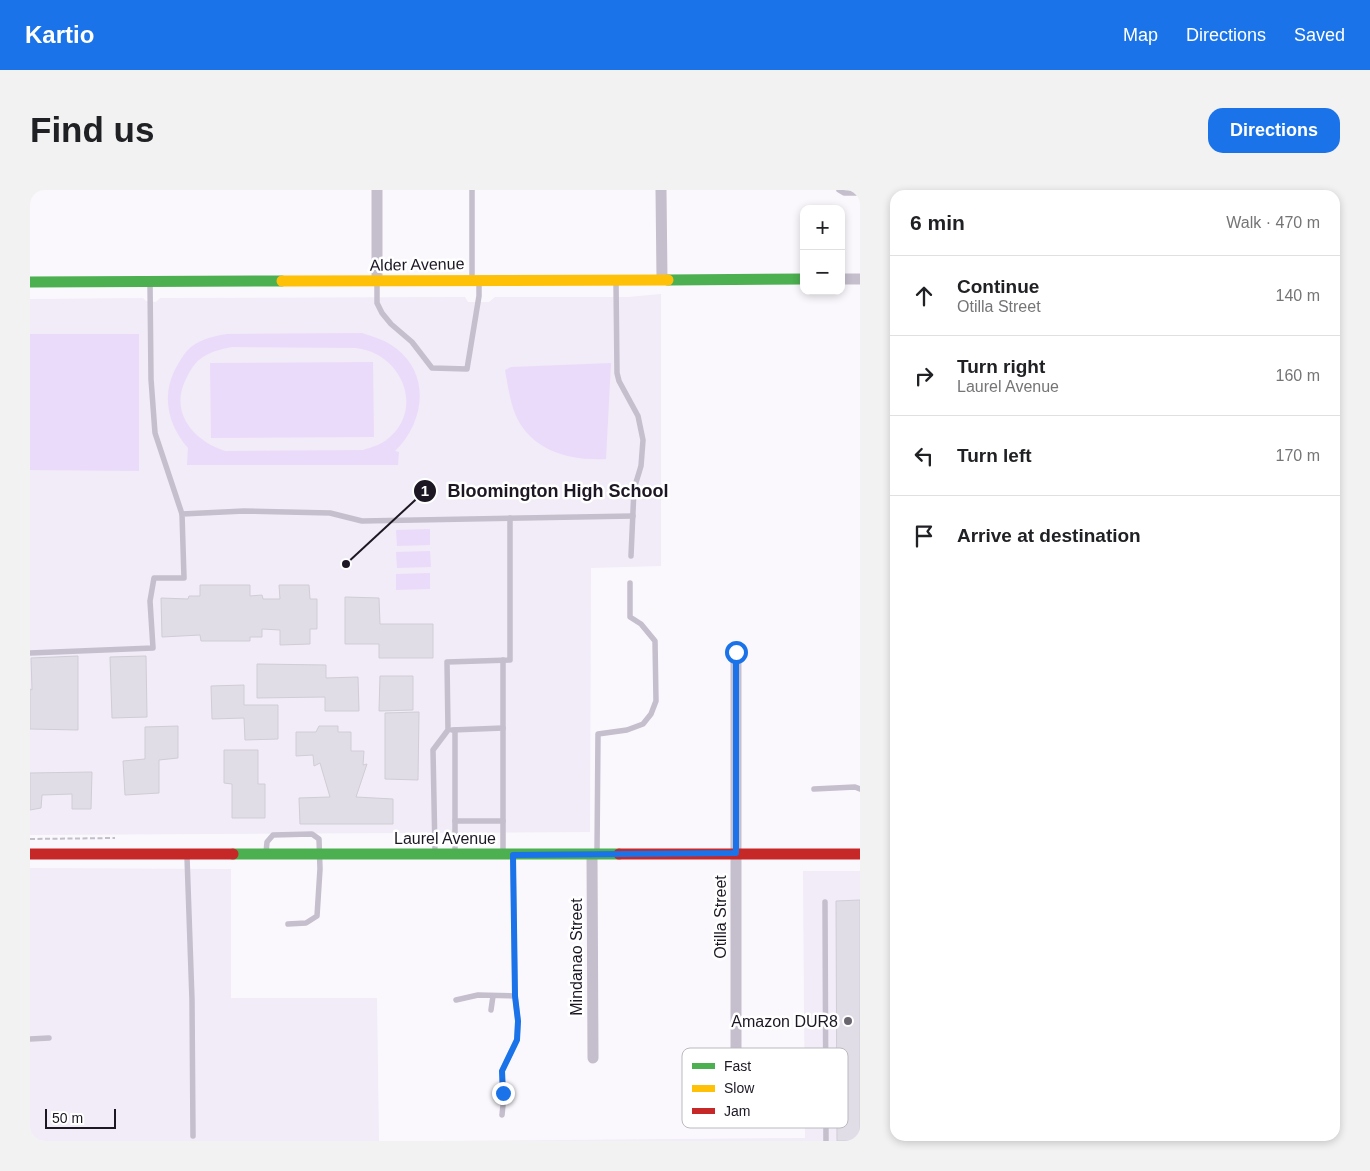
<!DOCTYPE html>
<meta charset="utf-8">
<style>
body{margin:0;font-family:Helvetica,sans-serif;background:#f2f2f2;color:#202124}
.controls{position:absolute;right:15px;top:15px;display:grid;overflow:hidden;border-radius:10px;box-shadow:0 2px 8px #0003}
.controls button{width:45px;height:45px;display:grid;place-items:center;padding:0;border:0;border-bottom:1px solid #e0e0e0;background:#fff;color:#202124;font:25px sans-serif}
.scale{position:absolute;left:15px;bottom:12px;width:71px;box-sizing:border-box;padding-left:5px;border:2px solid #1c1723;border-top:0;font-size:14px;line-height:18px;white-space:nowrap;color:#1c1723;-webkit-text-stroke:4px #fff;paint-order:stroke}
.stop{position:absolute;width:15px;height:15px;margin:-11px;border:4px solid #1a73e8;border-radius:50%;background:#fff}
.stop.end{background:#1a73e8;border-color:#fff;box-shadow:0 1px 5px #0008}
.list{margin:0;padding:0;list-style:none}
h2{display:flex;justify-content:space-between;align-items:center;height:65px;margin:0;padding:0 20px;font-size:21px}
h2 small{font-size:16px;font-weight:400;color:#757577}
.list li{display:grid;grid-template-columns:32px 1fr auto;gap:15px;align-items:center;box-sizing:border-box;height:80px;padding:0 20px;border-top:1px solid #e0e0e0}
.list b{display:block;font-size:19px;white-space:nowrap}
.list p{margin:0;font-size:16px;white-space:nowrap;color:#757577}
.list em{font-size:16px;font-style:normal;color:#757577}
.icon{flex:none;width:28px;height:28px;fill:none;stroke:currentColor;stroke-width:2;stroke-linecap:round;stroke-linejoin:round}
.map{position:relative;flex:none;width:830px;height:951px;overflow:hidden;border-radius:15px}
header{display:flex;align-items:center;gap:30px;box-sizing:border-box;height:70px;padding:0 25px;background:#1a73e8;color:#fff}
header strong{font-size:24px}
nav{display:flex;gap:28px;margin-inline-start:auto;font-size:18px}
.intro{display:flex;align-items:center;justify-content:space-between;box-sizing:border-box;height:120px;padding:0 30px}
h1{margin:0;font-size:35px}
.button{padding:12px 22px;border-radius:15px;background:#1a73e8;color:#fff;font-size:18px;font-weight:700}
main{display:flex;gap:30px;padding:0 30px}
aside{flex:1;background:#fff;border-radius:15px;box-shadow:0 2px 8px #0003}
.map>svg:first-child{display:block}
.built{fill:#f1ecf7}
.green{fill:#eadbfa;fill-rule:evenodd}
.building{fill:#e1dde7;stroke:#d0cdd5}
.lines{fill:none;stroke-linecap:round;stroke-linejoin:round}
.path{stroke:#c4bec9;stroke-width:2;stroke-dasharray:5 2.5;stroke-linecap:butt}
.lane{stroke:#c5becd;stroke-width:5.5}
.street{stroke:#c5becd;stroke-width:11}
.fast{stroke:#4caf50;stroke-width:11}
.slow{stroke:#ffc107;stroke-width:11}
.jam{stroke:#c62828;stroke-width:11}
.route{stroke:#1a73e8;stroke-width:6}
.poi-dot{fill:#6a666f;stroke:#fff;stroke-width:2}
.labels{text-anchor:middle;stroke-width:5;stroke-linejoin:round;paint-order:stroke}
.street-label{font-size:16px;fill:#1c1723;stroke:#fff}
.poi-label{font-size:16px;fill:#1c1723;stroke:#fff;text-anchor:end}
.key{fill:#fff;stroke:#bbb9bd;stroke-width:1}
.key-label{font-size:14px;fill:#1c1723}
.leader{fill:none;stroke:#1c1723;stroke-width:2}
.callout-dot{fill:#1c1723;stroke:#fff;stroke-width:2}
.mark-label{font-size:15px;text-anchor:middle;font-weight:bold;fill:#fff}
.callout-label{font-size:18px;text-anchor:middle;font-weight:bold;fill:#1c1723;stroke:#fff;stroke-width:5;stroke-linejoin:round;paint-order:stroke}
</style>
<header>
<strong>Kartio</strong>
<nav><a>Map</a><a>Directions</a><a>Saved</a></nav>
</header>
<div class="intro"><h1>Find us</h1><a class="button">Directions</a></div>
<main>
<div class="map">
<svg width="830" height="951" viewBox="0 0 830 951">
<rect width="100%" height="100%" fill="#faf8fd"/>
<g class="built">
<path d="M631 104V376L561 378 560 642 0 645V109L113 108 116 111 126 112 130 108 435 107 438 112H459L465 107H598Z"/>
<path d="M0 678 201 679V808H347L349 951H0Z"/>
<path d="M773 681H830V951H405L775 948Z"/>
</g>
<g class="green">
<path d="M332 143C344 147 356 150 367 159 401 186 394 233 365 261L369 262 368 275H157L158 258C137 234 131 204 147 176 151 169 155 162 161 157 171 149 184 146 197 144ZM202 157 326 158C370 163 394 215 361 246 353 254 343 257 333 260L195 261C163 251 138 221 157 187 161 179 165 172 173 167 182 161 192 159 202 157Z"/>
<path d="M0 144H109V281L0 280Z"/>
<path d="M343 172 344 247 181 248 180 173Z"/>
<path d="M581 173 576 269C540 271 502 261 486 226 480 212 478 196 475 180L481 177Z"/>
<path d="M400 339V355L367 356 366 340Z"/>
<path d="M400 361 401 377 367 378 366 362Z"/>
<path d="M400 383V399L366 400V384Z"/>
</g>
<g class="building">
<path d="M170 395H220V406L232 405 233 409H250L249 395H279L280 409H287V439H280V454L250 455V440L232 439V447H220V451H171L170 445 132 447 131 408 158 409 159 406H170Z"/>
<path d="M315 407 349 408 350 434H403V468H349V454H315Z"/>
<path d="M48 466V540L0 539V499L2 500 1 468Z"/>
<path d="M116 466 117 527 82 528 80 467Z"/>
<path d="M227 474 296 475V488L328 487 329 521H295V507L227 508Z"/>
<path d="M350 486H383V520L349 521Z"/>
<path d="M214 495V515H248V549L215 550 214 528 182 529 181 496Z"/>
<path d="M389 522 388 590 355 589V523Z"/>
<path d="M148 536V568L129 570V603L95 605 93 571 115 569V537Z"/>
<path d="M289 536H308V542H321V561H334L333 575 337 574 326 607 363 609V634H270L269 608 300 607 290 573 284 576 283 565 266 566V542H286Z"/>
<path d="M194 560H228V594H235V628H202V594L194 593Z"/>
<path d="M62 582 61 619H42V604L12 605 11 618 0 620V583Z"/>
<path d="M830 710V951H807L806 711Z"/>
</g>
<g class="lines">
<path class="path" d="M0 649 85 648"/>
<g class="lane">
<path d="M809 0 814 3H830"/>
<path d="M442 88V0"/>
<path d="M347 91V113L352 123 361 134 382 152 402 178 437 179 449 106V92"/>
<path d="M586 92 587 183 589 191 608 226 613 250 611 276 604 299 601 366"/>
<path d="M120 93 121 189 125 243 152 324"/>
<path d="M0 463 123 458 120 411 124 388H154L152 324 214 321 300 323 332 331 603 326"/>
<path d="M473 470V663"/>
<path d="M422 540 473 538"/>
<path d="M784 599 825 597 830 599"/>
<path d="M425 631V540"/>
<path d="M405 662 403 560 418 540 417 472 480 470V328"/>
<path d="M236 663 237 652 243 645 282 644 289 649 290 679 287 726 276 733 258 734"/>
<path d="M425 663V631H473"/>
<path d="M567 663 568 544 597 540 613 534 621 524 626 511 625 451 611 434 600 427V393"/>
<path d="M157 667 162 810 163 946"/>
<path d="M795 712 796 951"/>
<path d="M426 810 448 805 485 806"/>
<path d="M461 820 463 806"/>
<path d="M0 849 19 848"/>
<path d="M472 925 473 915 472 881 487 849 488 831 485 806 483 667"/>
</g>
<g class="street">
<path d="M631 0 632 89"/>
<path d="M811 89H830"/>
<path d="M347 91V0"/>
<path d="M706 462V872"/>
<path d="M562 665 563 868"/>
</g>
<g class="fast">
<path d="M638 90 774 89"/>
<path d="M0 92 252 91"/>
<path d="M203 664H589"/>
</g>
<path class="slow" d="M252 91 638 90"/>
<g class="jam">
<path d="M0 664H203"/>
<path d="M589 664H830"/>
</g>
</g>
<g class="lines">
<path class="route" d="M473 903 472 881 487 850 488 831 485 806 483 665 706 663V462"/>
</g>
<circle class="poi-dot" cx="818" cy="831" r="5"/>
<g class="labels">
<g class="street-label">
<text transform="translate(387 74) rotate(-1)" y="6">Alder Avenue</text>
<text x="415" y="654">Laurel Avenue</text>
<text transform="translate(690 727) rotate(-90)" y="6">Otilla Street</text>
<text transform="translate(546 767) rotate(-90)" y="6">Mindanao Street</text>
</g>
<g class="poi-label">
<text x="808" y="837">Amazon DUR8</text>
</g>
</g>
<rect x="652" y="858" width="166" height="80" rx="8" class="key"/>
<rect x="662" y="873" width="23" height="6" fill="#4caf50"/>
<rect x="662" y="895" width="23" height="7" fill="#ffc107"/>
<rect x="662" y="918" width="23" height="6" fill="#c62828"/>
<g class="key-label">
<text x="694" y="881">Fast</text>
<text x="694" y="903">Slow</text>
<text x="694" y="926">Jam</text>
</g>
<path class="leader" d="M316 374L395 301"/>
<g class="callout-dot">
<circle cx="316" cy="374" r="5"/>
<circle cx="395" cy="301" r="12"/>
</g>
<g class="mark-label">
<text x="395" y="306">1</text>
</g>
<g class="callout-label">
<text x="528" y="307">Bloomington High School</text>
</g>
</svg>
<div class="controls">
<button>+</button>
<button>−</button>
</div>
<div class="scale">50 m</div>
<div class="stop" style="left:706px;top:462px"></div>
<div class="stop end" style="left:473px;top:903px"></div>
</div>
<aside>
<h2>6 min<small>Walk · 470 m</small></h2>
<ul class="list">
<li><svg class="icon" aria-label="ahead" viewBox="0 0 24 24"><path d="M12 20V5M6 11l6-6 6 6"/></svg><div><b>Continue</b><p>Otilla Street</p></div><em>140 m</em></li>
<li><svg class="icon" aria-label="right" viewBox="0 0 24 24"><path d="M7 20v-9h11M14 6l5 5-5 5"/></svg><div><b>Turn right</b><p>Laurel Avenue</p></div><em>160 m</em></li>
<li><svg class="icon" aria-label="left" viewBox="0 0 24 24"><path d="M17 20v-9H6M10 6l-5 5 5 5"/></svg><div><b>Turn left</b></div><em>170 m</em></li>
<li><svg class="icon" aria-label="arrive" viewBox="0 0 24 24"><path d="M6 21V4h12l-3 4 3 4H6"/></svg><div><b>Arrive at destination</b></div></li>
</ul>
</aside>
</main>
